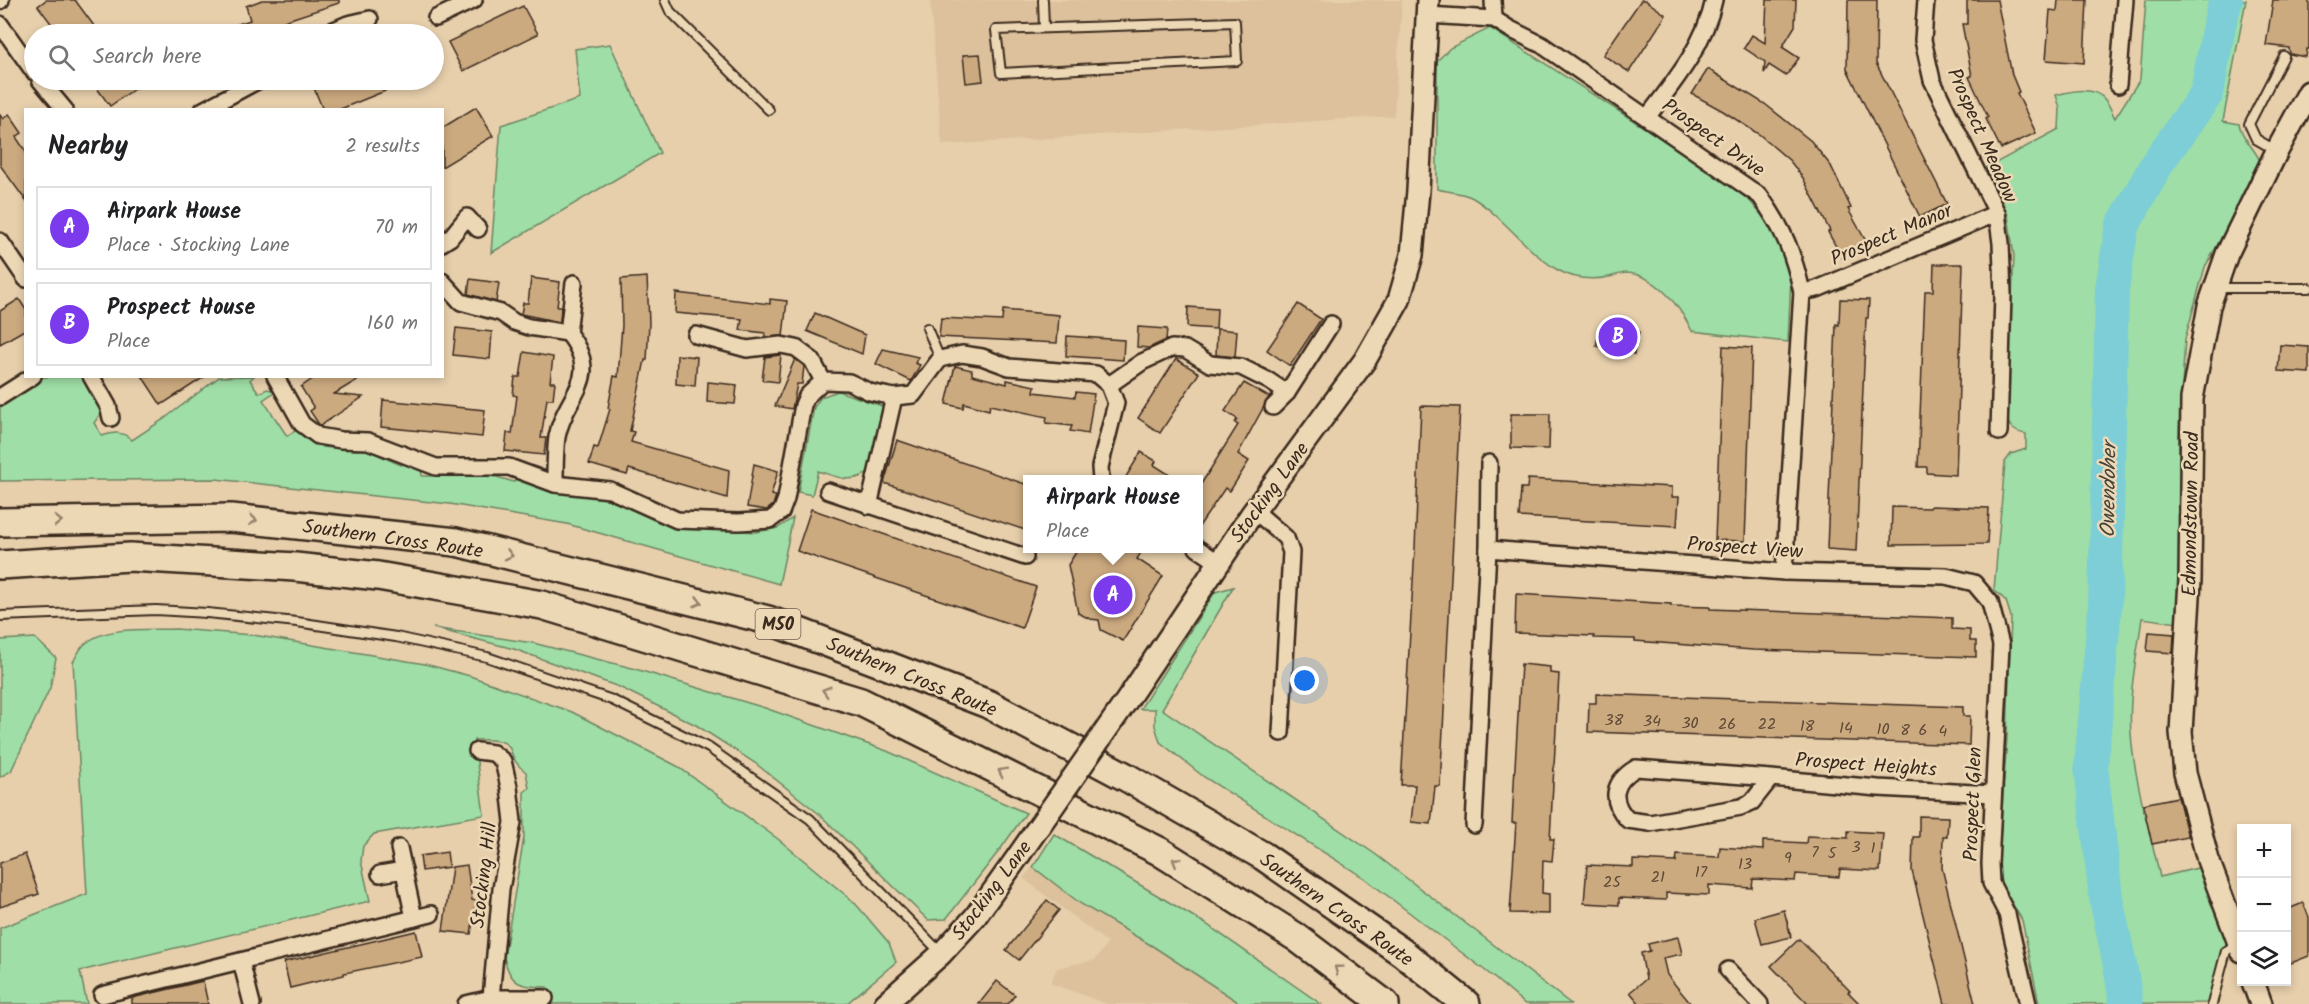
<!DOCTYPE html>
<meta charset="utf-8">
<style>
body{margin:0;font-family:Kalam,sans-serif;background:#f6f6f6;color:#202124}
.controls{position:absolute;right:18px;bottom:18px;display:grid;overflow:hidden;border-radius:0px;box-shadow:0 3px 9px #0003}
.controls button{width:54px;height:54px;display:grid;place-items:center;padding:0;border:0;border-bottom:2px solid #e0e0e0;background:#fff;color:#202124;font:30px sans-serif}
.you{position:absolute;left:1305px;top:681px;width:21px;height:21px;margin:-15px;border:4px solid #fff;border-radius:50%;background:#1a73e8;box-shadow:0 0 0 9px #1a73e833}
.badge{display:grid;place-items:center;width:39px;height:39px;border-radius:50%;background:#7c3aed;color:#fff;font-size:20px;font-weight:700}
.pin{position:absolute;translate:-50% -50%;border:3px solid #fff;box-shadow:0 2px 6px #0006}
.popup{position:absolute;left:1023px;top:475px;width:180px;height:78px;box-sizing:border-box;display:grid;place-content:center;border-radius:0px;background:#fff;filter:drop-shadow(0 2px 4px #0005);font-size:20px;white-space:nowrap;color:#757577}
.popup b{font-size:22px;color:#202124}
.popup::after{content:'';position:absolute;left:50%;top:100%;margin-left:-12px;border:12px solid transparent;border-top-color:#fff}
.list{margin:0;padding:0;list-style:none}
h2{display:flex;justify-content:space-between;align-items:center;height:78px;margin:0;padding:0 24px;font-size:26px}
h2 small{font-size:20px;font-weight:400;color:#757577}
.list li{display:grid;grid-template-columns:39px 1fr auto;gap:18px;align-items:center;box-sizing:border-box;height:84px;margin:0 12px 12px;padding:0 12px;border:2px solid #e0e0e0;border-radius:0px}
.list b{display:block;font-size:22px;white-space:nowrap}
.list p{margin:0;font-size:20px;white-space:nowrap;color:#757577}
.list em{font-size:20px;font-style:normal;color:#757577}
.icon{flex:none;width:33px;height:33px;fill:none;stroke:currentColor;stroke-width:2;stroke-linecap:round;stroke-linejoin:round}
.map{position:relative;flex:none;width:2309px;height:1004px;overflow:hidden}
.search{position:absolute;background:#fff;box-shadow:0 3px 9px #0003;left:24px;top:24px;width:420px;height:66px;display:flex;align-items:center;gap:15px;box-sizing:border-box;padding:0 21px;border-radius:33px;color:#757577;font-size:22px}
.panel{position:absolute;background:#fff;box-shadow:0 3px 9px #0003;left:24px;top:108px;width:420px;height:270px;border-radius:0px}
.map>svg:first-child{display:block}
.built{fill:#dcc19c}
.green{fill:#9fdea6;stroke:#6d8462;stroke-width:1.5}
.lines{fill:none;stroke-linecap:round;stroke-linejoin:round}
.river{stroke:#7dced7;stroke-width:34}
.building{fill:#ccaa80;stroke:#3b2a1e;stroke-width:1.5}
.lane-casing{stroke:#3b2a1e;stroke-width:12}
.street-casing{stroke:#3b2a1e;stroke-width:20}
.secondary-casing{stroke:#3b2a1e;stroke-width:26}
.highway-casing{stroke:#3b2a1e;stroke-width:32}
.lane{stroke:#edd8b6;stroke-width:8}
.street{stroke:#edd8b6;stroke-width:15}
.secondary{stroke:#edd8b6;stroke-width:21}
.highway{stroke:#edd8b6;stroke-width:27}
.secondary-bridge-casing{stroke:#3b2a1e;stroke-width:26;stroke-linecap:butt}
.secondary-bridge{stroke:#edd8b6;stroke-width:21}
.oneway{stroke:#94816a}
.labels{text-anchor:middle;stroke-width:5;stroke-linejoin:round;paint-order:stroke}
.number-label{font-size:16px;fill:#5f4a36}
.shield{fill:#edd8b6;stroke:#705e4c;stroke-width:1.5}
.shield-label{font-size:18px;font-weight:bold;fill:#3b2a1e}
.street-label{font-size:20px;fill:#3b2a1e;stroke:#edd8b6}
.water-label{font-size:21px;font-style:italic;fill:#45433a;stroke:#edd8b6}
</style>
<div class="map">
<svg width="2309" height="1004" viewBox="0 0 2309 1004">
<rect width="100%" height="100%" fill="#e7cfac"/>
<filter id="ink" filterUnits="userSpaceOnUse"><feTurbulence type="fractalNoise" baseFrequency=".0167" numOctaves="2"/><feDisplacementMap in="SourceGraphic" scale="12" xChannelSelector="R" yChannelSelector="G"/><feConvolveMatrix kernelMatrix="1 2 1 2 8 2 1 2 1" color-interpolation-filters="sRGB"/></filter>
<g filter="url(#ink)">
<g class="built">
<path d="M930 0H1402L1394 116 942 145Z"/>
<path d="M1033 867 1081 904 1154 947 1241 1004H1107L1050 983 1057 968 1095 960 1108 943 1023 878Z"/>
</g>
<g class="green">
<path d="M2146 0H2246L2223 121 2239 124C2243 142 2257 149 2262 166L2205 267 2185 339 2179 433 2180 570 2178 623 2142 618C2137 656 2128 695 2131 733 2134 781 2150 830 2160 877L2198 868 2227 939 2211 1003 2039 1004 2022 920 2002 886 1998 868 2007 737 2011 617 2006 601 1994 590 2005 462 2011 454 2026 449V434C2015 432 2010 429 2006 417L2014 256 2008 215 1986 168 2059 129 2060 108 2056 95C2071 91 2095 85 2106 101 2110 106 2112 113 2115 118L2140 79Z"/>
<path d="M1490 28 1699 163 1750 201 1774 230 1791 277 1788 342 1692 331C1680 307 1657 275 1627 273 1621 273 1614 276 1609 277 1590 281 1573 279 1556 269 1525 250 1504 217 1473 198 1463 192 1448 192 1437 189V61L1450 48Z"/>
<path d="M610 44 660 153 491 253 501 125 580 99 575 49Z"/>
<path d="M254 376 250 380 259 393 267 389 276 391 263 400 287 436 298 429 322 440V447L358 450V443L372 446 370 451 401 465 407 460 421 469 422 476H459L460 471 474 470 475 475 497 477 514 482 516 477 610 494 669 526 756 532 778 528 793 518 779 584 567 524 450 504 215 479 0 481V403L40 377H88C98 396 109 404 94 423L102 436C114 432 123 431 132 440L164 419 219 377Z"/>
<path d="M838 391 882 406V420L868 473C850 484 837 477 818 471L812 495 798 492 814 407 821 397Z"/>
<path d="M1233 587 1162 709 1375 854 1571 1004H1525L1487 972 1363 877 1204 777 1160 742 1155 726V709H1140L1215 592Z"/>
<path d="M433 628 533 643 632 668 765 708 887 751 1026 813 1002 847 946 919 928 920 818 813 755 763 696 725 619 687 514 649Z"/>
<path d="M176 629 253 635 425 664 470 676 572 712 677 766 778 839 854 902 889 943 896 962 846 1004H548L547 987C521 986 511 986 504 958L524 837V792L529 788 526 772C499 753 527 738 474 740L484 815 374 834 363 846 361 861 370 901 80 971 87 1004H0V928L87 894 73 662C76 657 79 650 83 646 102 625 151 630 176 629Z"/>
<path d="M35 638 56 658 50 688 11 771 0 777V640Z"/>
<path d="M1054 834 1206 924 1321 1004H1241L1154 947 1081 904 1033 867Z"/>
</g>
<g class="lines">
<path class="river" d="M2126 1004 2121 970 2106 898 2091 766 2105 605 2112 289 2122 227 2158 162 2207 93 2219 25 2226 0"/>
</g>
<g class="building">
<path d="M46 0H75L100 34H59L38 6Z"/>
<path d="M262 0H339V3L284 21 286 26 261 34H216L215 32 250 20 246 6Z"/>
<path d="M1641 0H1645L1666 15 1629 72 1603 55Z"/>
<path d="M1767 0H1796L1795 26 1782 47 1799 58 1786 76 1769 65 1764 73 1765 62 1744 48 1752 35 1765 43Z"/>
<path d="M1848 0H1877L1876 63 1947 204 1920 217 1847 69Z"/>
<path d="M1967 0H1997L2012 75 2019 92 2017 93 2036 133 2001 149 1986 119 1988 117 1969 77 1972 76 1962 24H1967Z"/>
<path d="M2058 0H2087L2084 63 2046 60 2050 10 2057 11Z"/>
<path d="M2273 0H2309V49H2307L2306 57 2290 54 2289 48 2266 45Z"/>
<path d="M523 6 538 34 463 71 448 42Z"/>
<path d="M980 54 983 81 966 83 963 55Z"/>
<path d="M1708 69 1765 104 1811 141 1831 166 1851 208 1848 209 1868 245 1843 259 1828 232 1830 231 1803 178 1790 161 1760 135 1723 111 1692 94Z"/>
<path d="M91 80H147L110 106Z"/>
<path d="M335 80H381L385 91 338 110H323L314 88Z"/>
<path d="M476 107 493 136 442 167V128Z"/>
<path d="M9 114 22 133 16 137 26 152V201L0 165V115L3 119Z"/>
<path d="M1934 264H1963L1956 475 1927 473V467H1918L1925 291H1933Z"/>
<path d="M647 277 649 323 647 360H645L630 431 634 432 631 442 729 470 727 498 629 469 627 475 589 464 594 447 598 448 610 409 608 408 614 376 618 377 622 325 621 279Z"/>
<path d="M531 278 560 282 557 307H561L560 322 521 314 523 303H528Z"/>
<path d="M470 279 499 283 496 302 468 294Z"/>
<path d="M676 293 770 304V299L787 301 783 336 765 337V333L740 330 742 319 675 313Z"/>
<path d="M19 299 26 310V329L0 344V311Z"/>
<path d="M1840 299 1869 300 1868 318H1866L1856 551 1827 549 1836 324 1839 325Z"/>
<path d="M1298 304 1321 319 1290 366 1267 350Z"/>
<path d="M1188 307 1217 309 1216 329 1187 327Z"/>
<path d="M1003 310 1059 315 1057 343 939 337 941 318 1002 321Z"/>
<path d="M815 313 865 335 862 354 807 331Z"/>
<path d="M1601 324 1639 332 1634 354 1596 346Z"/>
<path d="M1138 327 1167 329 1166 340 1149 348 1137 347Z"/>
<path d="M456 328 492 332 490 359 453 355Z"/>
<path d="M1217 329 1237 331 1235 357 1216 355Z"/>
<path d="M1067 336 1124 340 1123 360 1066 356Z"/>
<path d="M2280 345 2309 347V373L2278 371Z"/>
<path d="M1723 346 1752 348 1745 541 1715 540Z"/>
<path d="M883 349 918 357 915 363 920 365 911 381 876 364Z"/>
<path d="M524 352 553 357 550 382H555L553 399H547L541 438H546L544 455 505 451 507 433 512 434 517 396 513 395 515 377H520Z"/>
<path d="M677 355 697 357 695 386 676 384Z"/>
<path d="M781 355 778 382 762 380 765 357Z"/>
<path d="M795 359 804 366 802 384H797L792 409 775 406Z"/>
<path d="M1176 359 1199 373 1160 433 1138 418Z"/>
<path d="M955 366 972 370V375L1007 384V380L1035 386 1034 392 1075 397 1076 392 1094 394 1088 434 1070 431 1072 426 1046 423 1047 417 990 405 989 410 964 403 963 408 946 404Z"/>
<path d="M142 376H206L161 405Z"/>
<path d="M317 376H364L334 394 363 397 320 426 310 411 314 408 301 387Z"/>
<path d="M708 382 737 385 735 404 707 402Z"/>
<path d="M1244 383 1269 397 1238 454 1249 461 1230 491 1225 488 1198 528V489L1238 425 1235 423 1237 419 1225 411Z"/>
<path d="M383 400 485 410 482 437 381 427Z"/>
<path d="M1421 406 1460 407 1440 786H1435L1431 824 1411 822 1415 785H1401L1415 548Z"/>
<path d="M1511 414H1550L1549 449 1511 448Z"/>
<path d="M897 440 1028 485V531L884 483Z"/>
<path d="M1141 452 1156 461 1154 465 1178 480H1124Z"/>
<path d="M754 464 778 471 771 495 776 496 773 505 767 510 747 507Z"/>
<path d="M1528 479 1672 487V497H1679L1677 526 1519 517 1521 488H1527Z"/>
<path d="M1931 506 1989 508 1987 544 1891 545 1892 507 1930 508Z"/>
<path d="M811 509 1036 587 1022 628 797 551Z"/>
<path d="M1078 549H1143L1137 559 1163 576 1123 641 1101 630 1099 620 1090 619 1078 613 1068 565Z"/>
<path d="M1516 594 1671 604V606L1710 607V609L1952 618V629L1970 630V641H1976V657L1753 650 1635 641V639L1594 638V636L1515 633Z"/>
<path d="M2149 632 2174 634 2173 653 2147 651Z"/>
<path d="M1521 664 1550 667V673L1559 674 1550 839H1554L1552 861 1543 860 1542 893 1549 894V914L1510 913 1516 823H1512L1514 784Z"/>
<path d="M1596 694 1963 707V716H1970L1969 745 1588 732 1589 703H1596Z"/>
<path d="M2178 797 2188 837 2152 844 2143 804Z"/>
<path d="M1919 816 1948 817 1947 836H1943L1942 868 1975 1004H1945L1912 871 1913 837H1919Z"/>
<path d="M1848 831 1883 833 1880 871 1840 869 1839 877 1796 874 1795 881 1753 879 1752 888 1709 885V895L1666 893V900L1619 898V905L1584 903 1587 865 1633 867V860L1676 862 1677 855 1719 857 1720 847 1763 850V841L1806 843 1807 836 1848 838Z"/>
<path d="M447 852 449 867 422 871 420 856Z"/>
<path d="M25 854 39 894 0 907V863Z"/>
<path d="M467 865 472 900 476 901 471 934 443 931 452 867Z"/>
<path d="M1047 900 1059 910 1019 960 1006 950Z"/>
<path d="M2303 903 2309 917V956L2286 965V910Z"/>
<path d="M1784 910 1791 937 1762 944 1755 918Z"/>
<path d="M416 931 422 957 344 973V975L290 988 284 962Z"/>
<path d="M1678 937 1682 954 1663 958 1667 975 1691 1004H1640L1630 992 1646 979 1641 953 1650 951 1648 944Z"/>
<path d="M1799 939 1850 991 1848 992 1860 1004H1808L1771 966Z"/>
<path d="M203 981 208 1004H132V998Z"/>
<path d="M997 981 1015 995 1008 1004H979Z"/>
</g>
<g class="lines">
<defs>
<g id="lane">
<path d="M665 0 670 11 769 110"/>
<path d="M1043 0 1044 27"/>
<path d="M1235 22 1237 61 1001 73 996 30Z"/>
<path d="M2275 150 2256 139 2249 124 2284 56"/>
<path d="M2217 288H2309"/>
<path d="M927 328 940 359"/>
<path d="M0 616 156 610 207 613 297 622 396 637 487 657 612 700 709 748 810 819 941 953"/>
<path d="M2212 1004 2226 951 2238 945"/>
</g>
<g id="street">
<path d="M1493 0 1494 19"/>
<path d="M1926 0 1923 40 1932 80 1997 213 2001 243 2003 294 1999 432"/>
<path d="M0 1 1 0"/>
<path d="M1427 15 1494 19 1510 29 1542 45 1760 196C1784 230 1793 252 1802 292L1784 572"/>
<path d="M436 18 474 0"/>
<path d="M0 24 34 72"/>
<path d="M325 34 348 24 370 19"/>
<path d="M40 80 65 110"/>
<path d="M2118 85 2125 0"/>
<path d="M203 110 259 80"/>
<path d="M1648 116C1675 81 1705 44 1714 0"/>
<path d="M0 241 26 279"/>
<path d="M442 243 450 238 467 217 478 229"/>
<path d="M442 281 461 302 501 313 514 322 529 327 568 333"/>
<path d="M1802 292 1817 289 1997 213"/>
<path d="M696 335 747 349 781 345 796 348 812 360 823 381"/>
<path d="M91 376 108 406 111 418"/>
<path d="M275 376 302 424 318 436 341 440 368 441 436 467H509L555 484 610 490 677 520 739 522 770 520 781 512 786 499 803 405 807 396 823 381 849 382 870 392 894 397 913 395 940 359 962 354 982 357 1009 367 1096 374 1109 385 1116 403 1100 467 1101 480"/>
<path d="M1109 385 1142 362 1172 348 1185 349 1210 364 1241 367 1269 381 1287 393"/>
<path d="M0 397 33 376"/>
<path d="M1273 407 1287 393 1331 324"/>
<path d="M555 484C555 469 555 452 557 437 565 393 604 380 568 333L574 283"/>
<path d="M828 491 1025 557"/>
<path d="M869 506 894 397"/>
<path d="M1254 510 1286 538 1291 552 1281 733"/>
<path d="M1197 548 1219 563"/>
<path d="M1488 549 1784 572 1946 576 1974 583 1990 602 2001 645 1990 864 1991 883 2007 914 2028 1004"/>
<path d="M1771 778 1636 768C1613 782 1609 800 1628 820L1650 823 1741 807 1752 802 1771 778 1878 788 1993 794"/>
<path d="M1474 825 1488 549 1489 463"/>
<path d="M399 848 414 918"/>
<path d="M380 874 404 870"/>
<path d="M241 961 252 1004"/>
<path d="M1728 970 1760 1004"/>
<path d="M102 995 431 914"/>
<path d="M491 998H545"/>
<path d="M466 1004 491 998 501 889 513 822 509 787 503 761 493 753 477 751"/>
</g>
<g id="secondary">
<path d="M1125 703 1251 515 1365 360 1399 300 1412 255 1418 191 1428 0"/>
<path d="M2242 951 2208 860 2185 773 2181 732 2190 580 2192 399 2209 306 2227 254 2277 151 2309 92"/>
<path d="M2253 982 2261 1004"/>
<path d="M885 1004 941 954 975 917 1019 855"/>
</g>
<g id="highway">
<path d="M0 522 231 518 456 542 768 620 988 704 1126 777 1263 856 1403 953 1466 1004"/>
<path d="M0 565 130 557 295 567 378 576 542 605 861 702 1159 851 1296 937 1385 1004"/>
</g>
</defs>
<use href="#lane" class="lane-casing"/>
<use href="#street" class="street-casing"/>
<use href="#secondary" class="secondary-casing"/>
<use href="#highway" class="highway-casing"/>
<use href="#lane" class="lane"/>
<use href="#street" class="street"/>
<use href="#secondary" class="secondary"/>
<use href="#highway" class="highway"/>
<defs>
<path id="secondary-bridge" d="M1019 855 1125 703"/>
</defs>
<use href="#secondary-bridge" class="secondary-bridge-casing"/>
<use href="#secondary-bridge" class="secondary-bridge"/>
</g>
<defs><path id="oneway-chevron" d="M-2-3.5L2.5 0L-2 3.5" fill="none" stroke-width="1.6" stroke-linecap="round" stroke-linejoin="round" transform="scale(1.5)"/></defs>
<g class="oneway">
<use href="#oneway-chevron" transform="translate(253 520) rotate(6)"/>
<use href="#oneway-chevron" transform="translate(58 521) rotate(-1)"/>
<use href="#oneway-chevron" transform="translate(509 555) rotate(14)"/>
<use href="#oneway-chevron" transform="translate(698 602) rotate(14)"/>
<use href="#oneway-chevron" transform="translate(826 691) rotate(-163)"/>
<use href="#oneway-chevron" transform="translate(1002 772) rotate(-153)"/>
<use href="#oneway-chevron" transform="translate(1176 861) rotate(-148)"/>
<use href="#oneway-chevron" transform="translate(1338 969) rotate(-143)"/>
</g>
</g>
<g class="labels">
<g class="number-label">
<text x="1614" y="725">38</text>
<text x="1652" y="726">34</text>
<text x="1690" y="728">30</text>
<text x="1727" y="729">26</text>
<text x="1767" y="729">22</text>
<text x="1807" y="731">18</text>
<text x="1846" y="733">14</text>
<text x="1883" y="734">10</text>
<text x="1905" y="735">8</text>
<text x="1923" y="735">6</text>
<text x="1943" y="736">4</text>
<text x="1856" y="852">3</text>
<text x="1873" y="853">1</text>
<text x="1815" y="857">7</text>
<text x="1832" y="858">5</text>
<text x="1788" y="863">9</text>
<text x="1745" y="869">13</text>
<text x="1701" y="877">17</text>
<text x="1658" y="882">21</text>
<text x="1612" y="887">25</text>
</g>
<rect class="shield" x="755.5" y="609" width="45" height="30" rx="4.5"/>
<g class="shield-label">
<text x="778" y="630">M50</text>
</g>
<g class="street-label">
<text transform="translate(1983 135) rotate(66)" y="7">Prospect Meadow</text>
<text transform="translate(1714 137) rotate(35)" y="7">Prospect Drive</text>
<text transform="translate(1891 234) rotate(-23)" y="7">Prospect Manor</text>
<text transform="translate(1269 492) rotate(-54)" y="7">Stocking Lane</text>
<text transform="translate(2190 514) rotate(-89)" y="7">Edmondstown Road</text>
<text transform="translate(393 538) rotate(8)" y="7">Southern Cross Route</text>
<text transform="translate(1745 547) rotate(4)" y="7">Prospect View</text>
<text transform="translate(912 676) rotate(22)" y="7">Southern Cross Route</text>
<text transform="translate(1866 764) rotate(4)" y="7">Prospect Heights</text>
<text transform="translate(1972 804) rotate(-88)" y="7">Prospect Glen</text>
<text transform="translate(483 875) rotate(-83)" y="7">Stocking Hill</text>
<text transform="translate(991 890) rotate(-53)" y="7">Stocking Lane</text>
<text transform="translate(1337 909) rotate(35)" y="7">Southern Cross Route</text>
</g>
<g class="water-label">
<text transform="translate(2108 490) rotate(-89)" y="7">Owendoher</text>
</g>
</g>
</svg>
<div class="controls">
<button>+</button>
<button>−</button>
<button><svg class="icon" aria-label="layers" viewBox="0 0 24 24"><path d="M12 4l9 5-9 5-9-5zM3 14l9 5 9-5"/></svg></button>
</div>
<div class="you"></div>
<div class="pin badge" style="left:1113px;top:595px">A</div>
<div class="popup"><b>Airpark House</b>Place</div>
<div class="pin badge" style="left:1618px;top:337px">B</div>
<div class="search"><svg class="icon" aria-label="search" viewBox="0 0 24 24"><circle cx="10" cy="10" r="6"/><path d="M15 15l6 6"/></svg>Search here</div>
<section class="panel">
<h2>Nearby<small>2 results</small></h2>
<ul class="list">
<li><span class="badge">A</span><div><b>Airpark House</b><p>Place · Stocking Lane</p></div><em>70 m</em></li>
<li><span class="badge">B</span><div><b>Prospect House</b><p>Place</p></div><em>160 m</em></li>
</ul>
</section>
</div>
